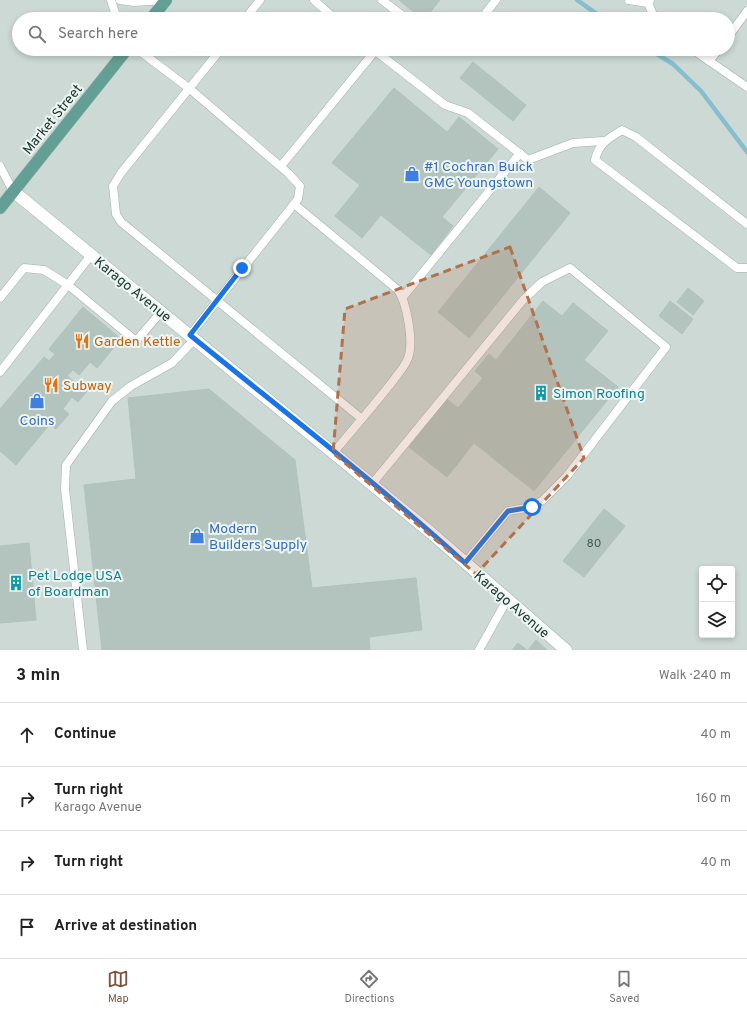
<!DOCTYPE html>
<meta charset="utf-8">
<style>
body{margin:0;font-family:Overpass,sans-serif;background:#f2f2f2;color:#222}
.controls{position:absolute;right:12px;bottom:12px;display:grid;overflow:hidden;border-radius:4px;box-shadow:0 2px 6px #0003}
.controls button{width:36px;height:36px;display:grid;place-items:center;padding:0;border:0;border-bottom:1px solid #e0e0e0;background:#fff;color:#222;font:20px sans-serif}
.stop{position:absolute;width:12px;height:12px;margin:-9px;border:3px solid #1a73e8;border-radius:50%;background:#fff}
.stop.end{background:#1a73e8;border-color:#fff;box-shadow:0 1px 4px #0008}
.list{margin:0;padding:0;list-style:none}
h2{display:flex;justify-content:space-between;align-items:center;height:52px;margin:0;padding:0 16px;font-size:17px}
h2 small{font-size:13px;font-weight:400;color:#767676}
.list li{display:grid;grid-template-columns:26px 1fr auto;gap:12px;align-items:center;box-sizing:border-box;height:64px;padding:0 16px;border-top:1px solid #e0e0e0}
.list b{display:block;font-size:15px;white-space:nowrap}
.list p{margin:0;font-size:13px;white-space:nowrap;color:#767676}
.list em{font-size:13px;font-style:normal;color:#767676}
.icon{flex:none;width:22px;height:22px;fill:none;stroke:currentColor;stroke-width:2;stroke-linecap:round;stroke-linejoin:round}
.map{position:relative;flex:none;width:747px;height:650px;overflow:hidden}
.search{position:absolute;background:#fff;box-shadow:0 2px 6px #0003;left:12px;right:12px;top:12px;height:44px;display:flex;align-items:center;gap:10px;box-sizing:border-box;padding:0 14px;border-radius:22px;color:#767676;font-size:15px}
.sheet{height:308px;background:#fff}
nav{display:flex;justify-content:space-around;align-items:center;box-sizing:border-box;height:56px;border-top:1px solid #e0e0e0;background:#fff;font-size:11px;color:#767676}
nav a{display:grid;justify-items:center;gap:2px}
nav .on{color:#7f5039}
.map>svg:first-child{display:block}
.built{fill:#ccd9d4;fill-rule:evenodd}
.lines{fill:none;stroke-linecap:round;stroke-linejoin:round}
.stream{stroke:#85becf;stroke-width:4.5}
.building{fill:#b3c4be;stroke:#b1c3bd}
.lane-casing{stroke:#a1b1ac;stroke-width:9}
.street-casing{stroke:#a1b1ac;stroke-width:13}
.primary-casing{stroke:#bcc4c2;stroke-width:13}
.lane{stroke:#fff;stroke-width:8}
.street{stroke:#fff;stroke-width:12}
.primary{stroke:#639f94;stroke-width:12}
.route{stroke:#1a73e8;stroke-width:5}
.marked{fill:#b2704b;fill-opacity:0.2;stroke:#b2704b;stroke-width:3;stroke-dasharray:8 5;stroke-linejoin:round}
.labels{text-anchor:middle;stroke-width:4;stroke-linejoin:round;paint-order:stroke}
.number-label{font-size:12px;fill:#455c56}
.street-label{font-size:14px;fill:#203934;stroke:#eef6f3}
.shop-label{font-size:14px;fill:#366cbe;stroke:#eef6f3;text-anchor:start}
.food-label{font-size:14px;fill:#c56008;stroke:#eef6f3;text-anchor:start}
.culture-label{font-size:14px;fill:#0d838f;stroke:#eef6f3;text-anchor:start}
</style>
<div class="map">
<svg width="747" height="650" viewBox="0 0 747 650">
<rect width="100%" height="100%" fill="#dee9e5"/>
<path class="built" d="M0 0H747V650H0ZM19 19H728V49H19ZM702 569H732V635H702Z"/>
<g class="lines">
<g class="stream">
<path d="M577 0 604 19"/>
<path d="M649 49 673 64 701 91 747 152"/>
</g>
</g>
<g class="building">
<path d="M399 0H440L425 19H422Z"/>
<path d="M473 62 526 105 513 121 460 78Z"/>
<path d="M394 88 447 132 459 117 498 149 442 217 453 226 431 255 381 215 362 238 335 216 360 185 332 163Z"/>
<path d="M539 187 570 213 469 338 438 312Z"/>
<path d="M688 288 704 301 693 315 677 302Z"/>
<path d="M543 301 562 316 573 303 608 331 584 360 618 387 534 491 474 443 447 477 409 447 447 399 458 408 483 378 475 371 489 354 496 360Z"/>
<path d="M670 301 693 319 682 334 659 316Z"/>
<path d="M83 307 121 339 97 368 90 362 79 375 73 370 67 376 80 386 82 383 89 389 78 402 72 397 63 409 69 414 56 429 50 424 16 465 0 451V409L44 357 49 361 55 354 49 349Z"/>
<path d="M209 389 295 460 312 588 416 578 422 630 369 637 370 650H102L84 485 136 479 128 398Z"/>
<path d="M604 509 625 526 584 577 563 561Z"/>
<path d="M29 543 36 620 0 623V546Z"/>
<path d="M536 640 547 650H528Z"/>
<path d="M518 643 527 650H512Z"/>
</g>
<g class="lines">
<defs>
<g id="lane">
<path d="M111 0 117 19"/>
<path d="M120 0 134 2 166 0"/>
<path d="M314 0 335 19"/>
<path d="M382 0 407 19"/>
<path d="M629 0 648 3 650 0"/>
<path d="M648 3 655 19"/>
<path d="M245 19 260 0"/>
<path d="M481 19 496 0"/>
<path d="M728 37 747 11"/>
<path d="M137 49 190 89 288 173 300 186 298 199 190 335"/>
<path d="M221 49 121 173 113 186 116 214 121 222 362 419"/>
<path d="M373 49 445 105 468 113 528 160 573 143 603 141"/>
<path d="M450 49H457"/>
<path d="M692 49 747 87"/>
<path d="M709 61 719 49"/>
<path d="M0 166 13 191"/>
<path d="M281 166 375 51"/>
<path d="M294 204 398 290C407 303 413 340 409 355 407 365 398 373 393 381 374 405 354 428 334 452"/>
<path d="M747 224 636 137 622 130C608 139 599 143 595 160L737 268H747"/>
<path d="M403 297 520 153"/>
<path d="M0 298 24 268 44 270 68 285 136 341 161 312"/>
<path d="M0 372 91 255"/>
<path d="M372 484 523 300 542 282 570 268 666 347 567 476 543 500 532 507 508 511 465 563"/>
<path d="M83 650 65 489 66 465 112 401 131 386 172 363 195 339"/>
<path d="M479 650 507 600"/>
</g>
<path id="street" d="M13 191 430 532 566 650"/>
<g id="primary">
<path d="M151 19 166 0"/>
<path d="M0 208 127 49"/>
</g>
</defs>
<use href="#lane" class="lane-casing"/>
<use href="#street" class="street-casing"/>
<use href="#primary" class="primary-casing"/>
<use href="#lane" class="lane"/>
<use href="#street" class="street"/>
<use href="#primary" class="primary"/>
</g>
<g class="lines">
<path class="route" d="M242 268 190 335C282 410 377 483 465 563L508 511 532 507"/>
</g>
<path class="marked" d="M510 247 584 458 476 574 333 453 345 309Z"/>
<defs>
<symbol id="shop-bare" viewBox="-9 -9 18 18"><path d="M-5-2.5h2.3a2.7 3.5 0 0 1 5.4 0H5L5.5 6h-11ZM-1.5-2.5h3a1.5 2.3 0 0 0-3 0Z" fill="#3f7fe0" stroke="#eef6f3" stroke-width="2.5" paint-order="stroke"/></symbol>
<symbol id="restaurant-bare" viewBox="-9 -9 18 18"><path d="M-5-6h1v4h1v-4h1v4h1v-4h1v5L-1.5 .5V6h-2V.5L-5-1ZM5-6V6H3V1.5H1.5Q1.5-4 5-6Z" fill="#e8710a" stroke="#eef6f3" stroke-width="2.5" paint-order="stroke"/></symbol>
<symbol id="building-bare" viewBox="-9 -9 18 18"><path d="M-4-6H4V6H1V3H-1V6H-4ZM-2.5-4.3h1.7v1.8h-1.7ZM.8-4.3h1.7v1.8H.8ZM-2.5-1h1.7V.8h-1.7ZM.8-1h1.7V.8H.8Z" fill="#0f9aa8" stroke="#eef6f3" stroke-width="2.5" paint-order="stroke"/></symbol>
</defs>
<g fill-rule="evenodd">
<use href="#shop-bare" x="401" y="163" width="22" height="22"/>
<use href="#restaurant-bare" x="71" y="330" width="22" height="22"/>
<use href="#restaurant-bare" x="40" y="374" width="22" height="22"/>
<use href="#building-bare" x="530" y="382" width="22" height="22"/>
<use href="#shop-bare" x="26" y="390" width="22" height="22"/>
<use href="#shop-bare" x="186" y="525" width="22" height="22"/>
<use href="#building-bare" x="5" y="572" width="22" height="22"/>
</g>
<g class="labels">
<g class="number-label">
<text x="594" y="547">80</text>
</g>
<g class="street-label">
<text transform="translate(52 119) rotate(-51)" y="5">Market Street</text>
<text transform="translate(133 289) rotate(39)" y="5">Karago Avenue</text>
<text transform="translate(512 604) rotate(41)" y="5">Karago Avenue</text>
</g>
<g class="shop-label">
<text x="424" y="171">#1 Cochran Buick<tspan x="424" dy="16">GMC Youngstown</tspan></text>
<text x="37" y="425" text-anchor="middle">Coins</text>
<text x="209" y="533">Modern<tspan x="209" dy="16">Builders Supply</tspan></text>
</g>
<g class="food-label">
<text x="94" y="346">Garden Kettle</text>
<text x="63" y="390">Subway</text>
</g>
<g class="culture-label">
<text x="553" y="398">Simon Roofing</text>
<text x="28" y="580">Pet Lodge USA<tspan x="28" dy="16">of Boardman</tspan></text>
</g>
</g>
</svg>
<div class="controls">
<button><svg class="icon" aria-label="locate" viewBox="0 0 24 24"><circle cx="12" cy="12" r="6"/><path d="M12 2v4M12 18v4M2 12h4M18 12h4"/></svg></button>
<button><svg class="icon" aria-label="layers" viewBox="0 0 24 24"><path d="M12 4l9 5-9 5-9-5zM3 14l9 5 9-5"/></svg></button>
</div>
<div class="stop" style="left:532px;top:507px"></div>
<div class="stop end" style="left:242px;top:268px"></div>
<div class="search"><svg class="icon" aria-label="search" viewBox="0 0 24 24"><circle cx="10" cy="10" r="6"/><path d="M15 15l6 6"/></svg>Search here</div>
</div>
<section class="sheet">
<h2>3 min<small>Walk · 240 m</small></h2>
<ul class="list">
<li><svg class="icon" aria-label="ahead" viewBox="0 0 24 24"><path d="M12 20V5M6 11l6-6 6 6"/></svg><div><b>Continue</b></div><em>40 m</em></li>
<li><svg class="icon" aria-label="right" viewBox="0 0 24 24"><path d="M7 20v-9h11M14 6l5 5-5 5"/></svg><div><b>Turn right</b><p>Karago Avenue</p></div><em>160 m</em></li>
<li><svg class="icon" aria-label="right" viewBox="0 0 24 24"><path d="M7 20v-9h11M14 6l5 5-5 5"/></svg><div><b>Turn right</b></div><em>40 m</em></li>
<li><svg class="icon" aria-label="arrive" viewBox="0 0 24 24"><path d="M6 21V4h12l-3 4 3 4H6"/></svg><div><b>Arrive at destination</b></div></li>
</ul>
</section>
<nav>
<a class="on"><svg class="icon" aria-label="map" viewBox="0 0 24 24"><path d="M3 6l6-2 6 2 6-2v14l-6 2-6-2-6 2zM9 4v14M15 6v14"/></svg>Map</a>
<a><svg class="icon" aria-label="directions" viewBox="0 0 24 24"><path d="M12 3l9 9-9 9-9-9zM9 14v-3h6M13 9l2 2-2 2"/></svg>Directions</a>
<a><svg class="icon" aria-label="saved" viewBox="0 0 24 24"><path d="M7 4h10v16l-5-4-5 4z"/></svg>Saved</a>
</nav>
